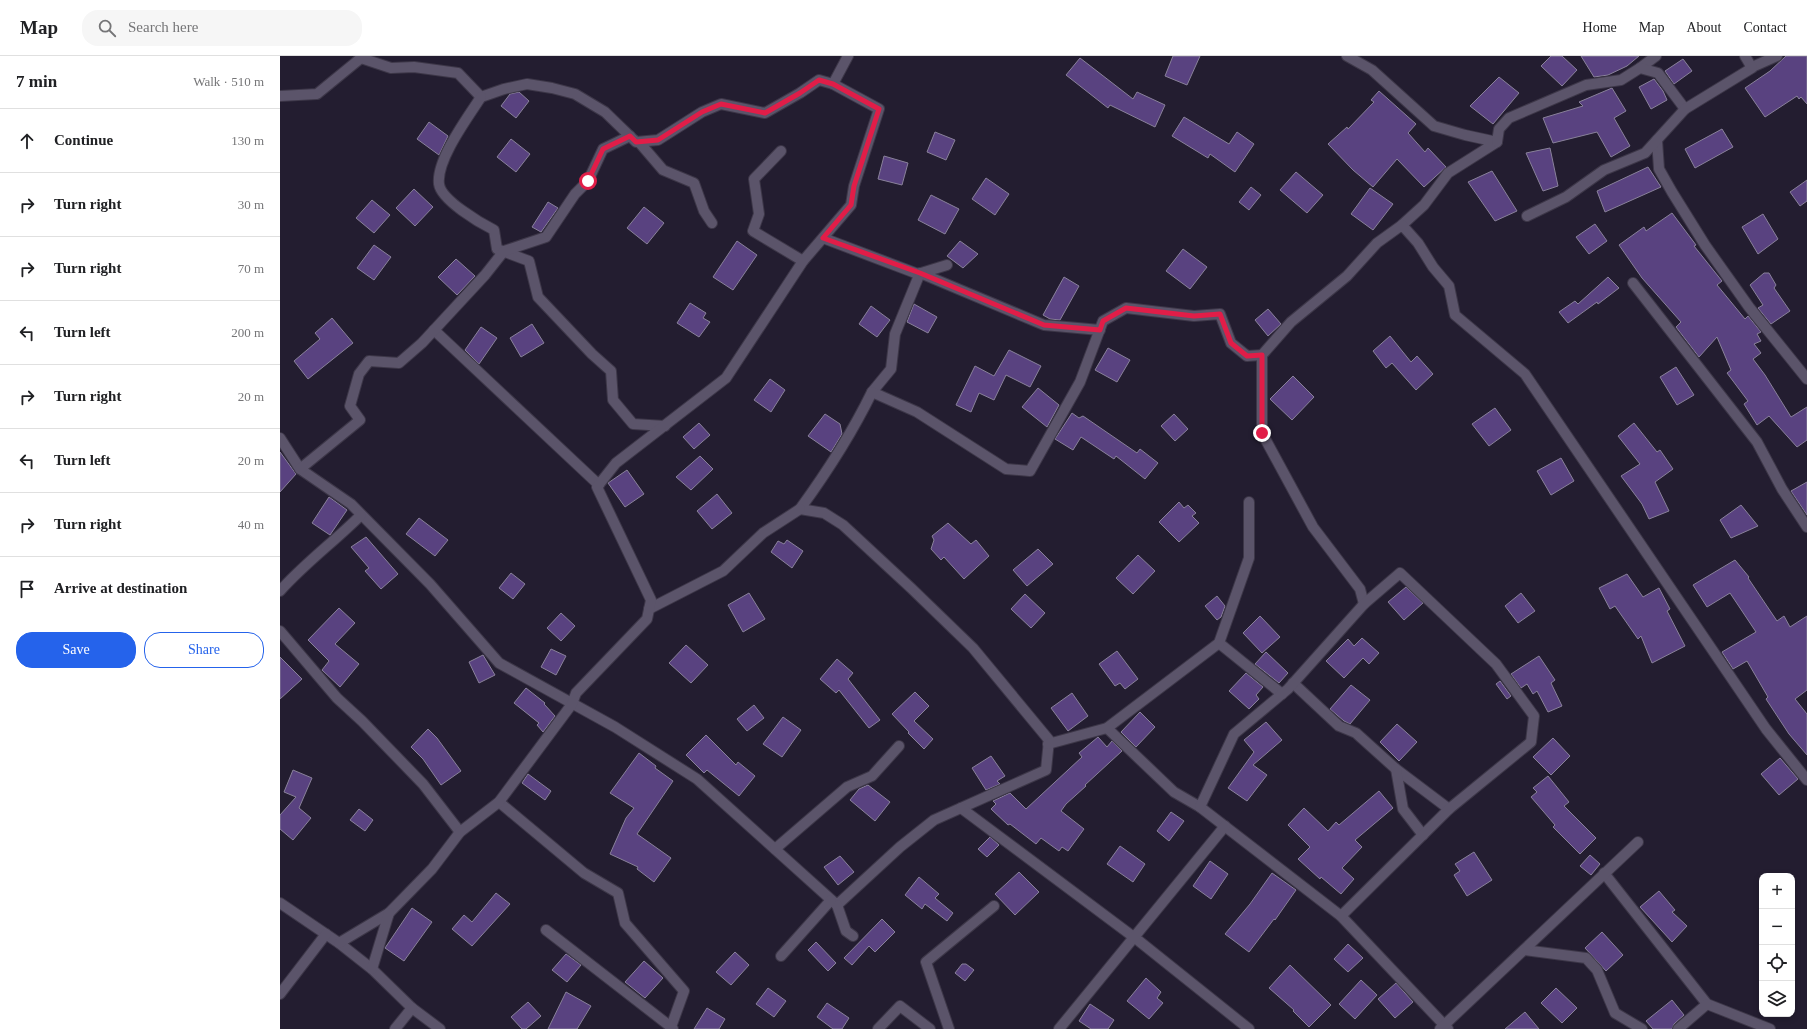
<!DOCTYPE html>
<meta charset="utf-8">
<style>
body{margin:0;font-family:"Times New Roman",serif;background:#f6f6f6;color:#202124}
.controls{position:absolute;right:12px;bottom:12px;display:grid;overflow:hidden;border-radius:8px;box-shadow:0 2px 6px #0003}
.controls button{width:36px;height:36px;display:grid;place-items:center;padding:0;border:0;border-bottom:1px solid #e0e0e0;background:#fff;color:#202124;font:20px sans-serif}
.stop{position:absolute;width:12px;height:12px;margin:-9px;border:3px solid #e11d48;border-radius:50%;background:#fff}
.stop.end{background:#e11d48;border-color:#fff;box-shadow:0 1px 4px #0008}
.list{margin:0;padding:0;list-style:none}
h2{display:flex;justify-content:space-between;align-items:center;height:52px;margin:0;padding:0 16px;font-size:17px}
h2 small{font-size:13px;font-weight:400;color:#757577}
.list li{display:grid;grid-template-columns:26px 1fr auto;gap:12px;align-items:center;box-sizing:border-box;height:64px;padding:0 16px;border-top:1px solid #e0e0e0}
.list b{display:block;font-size:15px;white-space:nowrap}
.list em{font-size:13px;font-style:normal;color:#757577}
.actions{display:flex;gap:8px;padding:12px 16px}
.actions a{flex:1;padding:9px 0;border:1px solid #2563eb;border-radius:16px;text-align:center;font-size:14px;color:#2563eb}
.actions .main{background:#2563eb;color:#fff}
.icon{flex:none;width:22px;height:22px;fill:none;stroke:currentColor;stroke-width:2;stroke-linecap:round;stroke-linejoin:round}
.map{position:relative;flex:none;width:1527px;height:973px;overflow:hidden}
header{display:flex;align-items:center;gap:24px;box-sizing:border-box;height:56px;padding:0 20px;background:#fff;border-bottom:1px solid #e0e0e0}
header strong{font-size:19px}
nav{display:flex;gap:22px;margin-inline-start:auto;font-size:14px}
.search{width:280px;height:36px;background:#f6f6f6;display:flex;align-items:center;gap:10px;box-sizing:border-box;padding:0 14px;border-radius:16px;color:#757577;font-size:15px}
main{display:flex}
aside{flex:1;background:#fff}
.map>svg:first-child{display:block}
.building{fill:#594280;stroke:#89819a}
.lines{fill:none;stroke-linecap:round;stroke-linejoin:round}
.minor-casing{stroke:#3d3748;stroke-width:12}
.minor{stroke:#5b546a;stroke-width:10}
.route{stroke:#e11d48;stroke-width:5}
</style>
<header>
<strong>Map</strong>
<div class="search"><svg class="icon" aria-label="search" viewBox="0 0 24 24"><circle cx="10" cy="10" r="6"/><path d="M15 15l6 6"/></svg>Search here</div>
<nav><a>Home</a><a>Map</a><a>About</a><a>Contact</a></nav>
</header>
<main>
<aside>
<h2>7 min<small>Walk · 510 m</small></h2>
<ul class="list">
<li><svg class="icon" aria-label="ahead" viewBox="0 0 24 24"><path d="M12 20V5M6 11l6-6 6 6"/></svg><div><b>Continue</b></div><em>130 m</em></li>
<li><svg class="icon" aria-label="right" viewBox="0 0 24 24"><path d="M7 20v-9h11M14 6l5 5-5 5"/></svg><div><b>Turn right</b></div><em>30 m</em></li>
<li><svg class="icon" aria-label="right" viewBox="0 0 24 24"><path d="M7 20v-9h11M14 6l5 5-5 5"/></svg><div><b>Turn right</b></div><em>70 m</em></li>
<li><svg class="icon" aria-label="left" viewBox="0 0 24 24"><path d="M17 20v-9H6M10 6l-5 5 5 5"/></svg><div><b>Turn left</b></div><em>200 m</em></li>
<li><svg class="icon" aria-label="right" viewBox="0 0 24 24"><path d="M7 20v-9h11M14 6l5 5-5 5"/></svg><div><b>Turn right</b></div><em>20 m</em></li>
<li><svg class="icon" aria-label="left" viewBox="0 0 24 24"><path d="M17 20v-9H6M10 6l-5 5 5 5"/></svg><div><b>Turn left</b></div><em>20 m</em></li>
<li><svg class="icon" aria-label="right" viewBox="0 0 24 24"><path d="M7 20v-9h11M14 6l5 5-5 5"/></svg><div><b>Turn right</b></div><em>40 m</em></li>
<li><svg class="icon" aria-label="arrive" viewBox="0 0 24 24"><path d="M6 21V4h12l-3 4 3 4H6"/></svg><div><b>Arrive at destination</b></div></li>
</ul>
<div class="actions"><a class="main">Save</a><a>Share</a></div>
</aside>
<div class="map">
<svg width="1527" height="973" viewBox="0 0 1527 973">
<rect width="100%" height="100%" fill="#231d30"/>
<g class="building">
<path d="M893 0H920L907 29 885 20Z"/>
<path d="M1271 0H1282L1297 14 1282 30 1261 10Z"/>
<path d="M1301 0H1359L1347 10 1328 19 1314 21Z"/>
<path d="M1506 0H1527V48L1521 41 1519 43 1517 40 1485 61 1465 32 1490 15Z"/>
<path d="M800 2 853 43 857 36 885 49 875 71 830 49 828 52 786 19Z"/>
<path d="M1403 3 1412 15 1394 28 1385 15Z"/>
<path d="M1219 21 1239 37 1213 68 1190 50Z"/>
<path d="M1374 23 1383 35 1387 44 1371 53 1359 31Z"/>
<path d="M1332 32 1346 55 1334 62 1350 90 1331 101 1317 76 1273 87 1263 62 1303 50 1299 46Z"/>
<path d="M1099 35 1136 68 1128 77 1145 96 1148 92 1166 111 1144 131 1117 103 1093 131 1073 114 1048 88 1067 71 1068 73 1094 46 1091 44Z"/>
<path d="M239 36 249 45 236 62 221 50 230 38Z"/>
<path d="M904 61 949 88 957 76 974 88 955 116 930 98 928 102 892 80Z"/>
<path d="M149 66 168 80 159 99 137 83Z"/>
<path d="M1442 73 1453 91 1415 112 1405 93Z"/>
<path d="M655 76 675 84 666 104 647 96Z"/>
<path d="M231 83 250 98 236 116 217 101Z"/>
<path d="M1270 92 1278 130 1263 135 1246 97Z"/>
<path d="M604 100 628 107 622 129 598 123Z"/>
<path d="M1368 111 1381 131 1325 156 1317 135Z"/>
<path d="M1212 115 1237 155 1215 165 1188 126Z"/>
<path d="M1016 116 1043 139 1027 157 1000 134Z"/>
<path d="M706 122 729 138 715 159 692 143Z"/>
<path d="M1527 124V145L1520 150 1510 136Z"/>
<path d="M971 131 981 139 969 154 959 146Z"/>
<path d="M1090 132 1113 148 1093 174 1071 158Z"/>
<path d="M134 133 153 151 135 170 116 152Z"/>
<path d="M651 139 679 153 665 178 638 164Z"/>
<path d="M92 144 110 159 94 177 76 162Z"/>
<path d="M268 146 278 152 261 176 252 171Z"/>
<path d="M364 151 384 167 367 188 347 172Z"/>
<path d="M1392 157 1416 189 1414 190 1442 225 1437 229 1465 263 1468 260 1481 276 1477 278 1481 285 1474 288 1481 297 1473 303 1485 319 1511 361 1527 351V384L1517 391 1489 360 1477 369 1464 348 1468 345 1447 317 1451 314 1437 281 1419 301 1396 271 1401 266 1362 222 1339 189 1364 171 1366 175Z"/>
<path d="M1483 158 1498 183 1478 198 1462 171Z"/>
<path d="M1315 168 1327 185 1309 198 1296 181Z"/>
<path d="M457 185 477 199 453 234 433 221Z"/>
<path d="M680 185 698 198 683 212 667 200Z"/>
<path d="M94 189 111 201 94 224 77 212Z"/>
<path d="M903 193 927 211 910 233 886 215Z"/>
<path d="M176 203 195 220 177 239 158 221Z"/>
<path d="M1484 217H1489L1496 229 1494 232 1510 255 1491 268 1478 252 1483 249 1470 229Z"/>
<path d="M784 221 799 230 780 264 770 263 763 259Z"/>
<path d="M1328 221 1339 232 1318 248 1317 246 1288 267 1279 256 1295 245 1298 248Z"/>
<path d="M410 247 426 257 423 262 430 266 419 281 397 267Z"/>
<path d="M634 248 657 261 648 277 627 266Z"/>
<path d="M591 250 610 264 597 281 579 268Z"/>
<path d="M988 253 1001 268 988 280 975 264Z"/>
<path d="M52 262 73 287 28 323 14 305 40 283 35 277Z"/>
<path d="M252 268 264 287 241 301 230 282Z"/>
<path d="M201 271 217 282 199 308 185 294Z"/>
<path d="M1110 280 1131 306 1137 300 1153 318 1136 334 1112 307 1106 312 1093 295Z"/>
<path d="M828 292 850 304 837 326 815 314Z"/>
<path d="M729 294 761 310 750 331 726 319 714 344 699 337 691 356 676 349 695 310 714 320Z"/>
<path d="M1396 311 1414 339 1397 349 1380 321Z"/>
<path d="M1013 320 1034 341 1012 364 990 343Z"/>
<path d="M490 323 505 334 491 356 474 344Z"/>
<path d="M758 332 779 349 767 371 742 351Z"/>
<path d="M1215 352 1231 374 1209 390 1192 368Z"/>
<path d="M792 357 799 362 803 360 857 397 860 393 878 407 865 423 836 400 834 403 801 381 793 394 775 383Z"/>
<path d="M545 358 560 368 562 378 551 396 528 380Z"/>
<path d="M894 358 908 373 895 385 881 370Z"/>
<path d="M419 367 430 379 414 393 403 381Z"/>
<path d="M1354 367 1377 396 1380 394 1393 413 1375 426 1389 455 1369 463 1362 448 1341 420 1360 408 1338 380Z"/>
<path d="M0 396 16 418 0 436Z"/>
<path d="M420 400 433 413 411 434 396 421Z"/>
<path d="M1281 402 1294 425 1271 439 1257 415Z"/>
<path d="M347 414 364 438 345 451 328 427Z"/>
<path d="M1527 426V459L1511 435Z"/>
<path d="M437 438 452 457 432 473 417 455Z"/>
<path d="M49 441 67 454 50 479 32 467Z"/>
<path d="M899 446 904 452 908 449 916 457 912 460 919 467 899 486 879 466Z"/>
<path d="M1461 449 1478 470 1451 482 1440 464Z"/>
<path d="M139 462 168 484 155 500 126 478Z"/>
<path d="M668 467 691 488 696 484 709 500 684 523 664 501 661 504 651 493 654 484 652 480Z"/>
<path d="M86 481 118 518 101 533 85 515 89 512 71 491Z"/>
<path d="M507 484 523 495 512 512 491 496 498 485 504 488Z"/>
<path d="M758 493 773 508 747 530 733 514Z"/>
<path d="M858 499 875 515 853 538 836 522Z"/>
<path d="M1455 504 1469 521 1468 522 1497 565 1504 560 1510 571 1527 560V634L1515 643 1527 658V699L1509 678 1486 643 1488 641 1467 605 1453 613 1442 596 1476 576 1450 537 1427 551 1413 529Z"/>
<path d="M231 517 245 528 233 543 219 532Z"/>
<path d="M1347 518 1363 541 1379 532 1390 553 1387 555 1405 590 1372 607 1361 580 1358 583 1335 550 1330 553 1319 532Z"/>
<path d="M1126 531 1143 547 1124 564 1108 546Z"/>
<path d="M469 537 485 563 463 576 448 549Z"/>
<path d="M1241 537 1255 555 1238 567 1225 550Z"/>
<path d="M745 538 765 557 751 572 731 553Z"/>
<path d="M937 540 945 550 941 561 937 564 925 550Z"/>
<path d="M59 552 75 567 55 588 79 608 60 631 42 614 49 605 28 584Z"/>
<path d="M281 557 295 570 281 585 267 572Z"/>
<path d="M980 560 1000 581 982 597 963 577Z"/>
<path d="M1082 582 1099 597 1089 608 1083 602 1064 622 1046 605 1068 583 1074 590Z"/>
<path d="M406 589 428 609 411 627 389 607Z"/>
<path d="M271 593 286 600 276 619 261 611Z"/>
<path d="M837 595 858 623 845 633 840 627 835 630 819 608Z"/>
<path d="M986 596 1008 617 999 627 975 608Z"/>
<path d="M203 599 215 619 199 627 189 606Z"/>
<path d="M1259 600 1275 624 1271 627 1282 650 1268 656 1257 635 1253 638 1247 628 1241 632 1231 618Z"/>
<path d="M0 601 22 623 0 643Z"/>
<path d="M557 603 573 617 568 623 600 664 589 672 559 634 556 637 540 623Z"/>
<path d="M966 617 983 631 976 639 979 643 969 653 949 635Z"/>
<path d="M1220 625 1231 640 1227 643 1216 628Z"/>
<path d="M1071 629 1090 644 1070 668 1064 665 1050 653Z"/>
<path d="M246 632 265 647 264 648 275 660 263 676 257 669 259 667 234 647Z"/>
<path d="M635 636 649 650 634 665 653 683 644 693 628 677 629 676 612 658Z"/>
<path d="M792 637 808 660 788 675 771 652Z"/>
<path d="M474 649 484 662 467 675 457 663Z"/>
<path d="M860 656 875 671 856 691 841 676Z"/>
<path d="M503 661 521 674 502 701 483 688Z"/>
<path d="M986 666 1002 684 973 709 987 719 967 745 948 732 974 696 964 684Z"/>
<path d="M1117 668 1137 686 1119 705 1100 686Z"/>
<path d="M148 673 157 682 181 715 161 729 143 703 131 691Z"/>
<path d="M426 679 456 709 458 706 475 720 459 740 427 714 424 717 406 699Z"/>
<path d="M818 681 827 691 832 685 842 695 805 729 806 730 786 748 781 755 804 773 788 795 782 791 779 795 761 782 756 788 730 768 728 769 711 753 716 748 713 745 730 737 746 753 802 701 799 697Z"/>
<path d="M1273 682 1290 700 1271 719 1253 701Z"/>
<path d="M359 697 376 710 375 712 393 725 357 778 391 802 374 826 357 813 358 811 330 798 346 762 354 752 330 737Z"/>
<path d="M711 700 725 720 717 725 720 728 706 734 692 712Z"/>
<path d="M1500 702 1518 723 1499 739 1481 718Z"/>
<path d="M13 714 32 722 19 752 31 762 13 784 0 773V759L16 741 4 736Z"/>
<path d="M248 718 271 735 265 744 242 727Z"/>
<path d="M1268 720 1289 746 1284 750 1316 782 1300 798 1273 771 1275 769 1251 741 1257 736 1253 732Z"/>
<path d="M588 729 610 746 595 765 570 744 579 733Z"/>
<path d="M1099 735 1113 752 1075 784 1082 791 1062 812 1074 823 1061 838 1041 821 1040 823 1018 803 1030 791 1008 769 1024 752 1048 775 1056 766 1059 769Z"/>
<path d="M79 753 93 764 85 775 70 764Z"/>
<path d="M891 756 904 765 889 785 877 775Z"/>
<path d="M710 781 719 789 707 801 698 793Z"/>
<path d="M840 790 865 808 853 826 827 808Z"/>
<path d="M1194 796 1212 824 1187 840 1174 819 1180 815 1175 808Z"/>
<path d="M1310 799 1320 808 1311 819 1300 810Z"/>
<path d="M560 800 574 816 558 829 544 811Z"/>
<path d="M930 805 948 818 931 843 913 830Z"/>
<path d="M739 816 759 836 735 859 715 838Z"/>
<path d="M992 817 1016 834 995 864 994 863 969 896 945 878 970 848Z"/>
<path d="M639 821 659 838 655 842 673 857 667 865 645 848 642 853 625 839Z"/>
<path d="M1379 835 1395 854 1392 856 1407 870 1392 886 1360 851Z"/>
<path d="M216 837 230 848 192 890 172 873 184 859 192 866Z"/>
<path d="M132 852 152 866 124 905 105 892Z"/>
<path d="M602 863 615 876 595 896 589 890 572 909 564 902Z"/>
<path d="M1322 876 1343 899 1326 915 1305 892Z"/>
<path d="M536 886 556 907 548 915 528 894Z"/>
<path d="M1068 888 1083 902 1068 916 1054 903Z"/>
<path d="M455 896 469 909 451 929 436 916Z"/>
<path d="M286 898 301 909 287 926 272 914Z"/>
<path d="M364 905 383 922 365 942 345 926Z"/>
<path d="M682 908H686L694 914 685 925 675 917Z"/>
<path d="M1010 909 1051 949 1029 971 1013 955 1014 954 989 932Z"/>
<path d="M866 922 881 936 877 942 883 947 869 963 847 945Z"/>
<path d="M1081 924 1097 939 1075 963 1059 948Z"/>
<path d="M1116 927 1133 946 1115 962 1098 943Z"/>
<path d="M488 932 506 945 494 961 476 948Z"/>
<path d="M1276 932 1297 952 1282 967 1261 947Z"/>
<path d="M286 936 311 950 297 973H268Z"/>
<path d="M1392 944 1404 959 1394 968 1392 973H1373L1366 965Z"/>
<path d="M248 946 261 960 246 973H242L231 961Z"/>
<path d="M547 947 569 962 562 973H553L537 961Z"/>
<path d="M810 948 834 964 828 973H811L799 965Z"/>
<path d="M427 952 445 963 439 973H414Z"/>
<path d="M1245 956 1259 973H1225Z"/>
</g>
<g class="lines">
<defs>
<g id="minor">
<path d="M1067 0 1092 14 1154 70 1185 79 1217 86 1168 117 1144 149 1122 169"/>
<path d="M1360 12 1376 0"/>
<path d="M1470 12 1497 0"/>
<path d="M0 40 37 38 81 2 111 12 134 11 178 17 201 41 224 33 247 28 272 32 295 38 325 56 356 86 378 84 422 56 441 48 485 57 520 37 539 24 553 28"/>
<path d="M201 41C188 61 156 104 159 128 161 144 200 167 214 174L217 193 249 205 258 241 312 298 331 315 333 344 353 368 385 370"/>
<path d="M1377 84 1379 113 1392 136 1425 189 1469 251 1527 323"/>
<path d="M359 86 383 114 414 127 424 155 432 167"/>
<path d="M1217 86 1219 73 1229 62 1306 29 1341 24 1360 12 1378 17 1405 53"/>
<path d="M501 95 474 123 479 158 473 175 523 205"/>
<path d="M1247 160 1286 141 1324 114 1365 97 1405 53 1472 12 1465 0"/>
<path d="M543 182 638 218 667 209"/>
<path d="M1353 227 1477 386 1502 433 1527 471"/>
<path d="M154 274 319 429"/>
<path d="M592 336 611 313 615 278 640 217 764 269 820 274"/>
<path d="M0 382 20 413 71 448 150 528 219 607 335 671 417 723 557 849 620 791 654 764 766 714 769 684 693 592 631 532 563 469 544 457 520 453C547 416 572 377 592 336L637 356 726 413 750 415 800 326 823 265 846 252 914 260 940 258 951 287 967 300 982 299"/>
<path d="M20 413 80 364 70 350 79 318 89 305 119 307 142 287 205 219 224 195 266 181 295 138 308 125 323 93 350 80"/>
<path d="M0 535C25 507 55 485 81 459"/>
<path d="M1084 548 1080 533 1033 471 982 377V299L1011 266 1067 220 1097 187 1122 169 1138 187 1153 211 1169 230 1175 259 1245 318 1486 673 1527 724"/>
<path d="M369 553 443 515 483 477 520 453"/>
<path d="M0 575 57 642 82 665 143 728 180 776"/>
<path d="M939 587 1002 638"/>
<path d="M1013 627 1059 670 1076 677 1116 713 1169 753"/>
<path d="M827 672 894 736 920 751 1061 860 1168 973"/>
<path d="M768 688 827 672 939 587 969 502V446"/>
<path d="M1116 713 1123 753 1143 779"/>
<path d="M219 746 304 817 338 837 345 867 404 935 391 971 393 973"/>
<path d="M920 751 954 678 1008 633 1084 548 1120 517 1216 608 1254 660 1251 686 1169 753 1061 860"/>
<path d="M681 752 859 885 969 973"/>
<path d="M495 793 567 731 592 720 619 690"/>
<path d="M1324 817 1427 948 1490 973"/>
<path d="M0 847 59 887 92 913 132 952 160 973"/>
<path d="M557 849 566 875 573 880"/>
<path d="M266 874 391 971"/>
<path d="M59 887 109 857 152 813 180 776 219 746 292 648 296 637 367 563 371 544 317 431 336 407 446 322 523 205 571 149 574 130 599 53 553 28 568 0"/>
<path d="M1244 894 1306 902 1317 914 1335 957 1362 973"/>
<path d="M501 900 551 844"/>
<path d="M92 913 109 857"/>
<path d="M0 938 46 878"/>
<path d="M115 973 132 952"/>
<path d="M598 973 620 950 650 973"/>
<path d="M669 973 646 906 714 850"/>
<path d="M779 973 945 770"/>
<path d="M1160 973 1358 786"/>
<path d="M1398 973 1427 948"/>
</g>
</defs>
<use href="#minor" class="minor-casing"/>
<use href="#minor" class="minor"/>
</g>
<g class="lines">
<path class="route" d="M308 125 323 93 350 80 356 86 378 84 422 56 441 48 485 57 520 37 539 24 553 28 599 53 574 130 571 149 543 182 640 217 764 269 820 274 823 265 846 252 914 260 940 258 951 287 967 300 982 299V377"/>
</g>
</svg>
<div class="controls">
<button>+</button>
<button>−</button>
<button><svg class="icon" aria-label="locate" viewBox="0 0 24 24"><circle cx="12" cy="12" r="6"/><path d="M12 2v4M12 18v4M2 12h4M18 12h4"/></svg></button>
<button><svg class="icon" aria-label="layers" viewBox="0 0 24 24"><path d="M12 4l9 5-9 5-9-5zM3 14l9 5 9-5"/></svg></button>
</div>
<div class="stop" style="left:308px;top:125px"></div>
<div class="stop end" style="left:982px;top:377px"></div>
</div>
</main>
